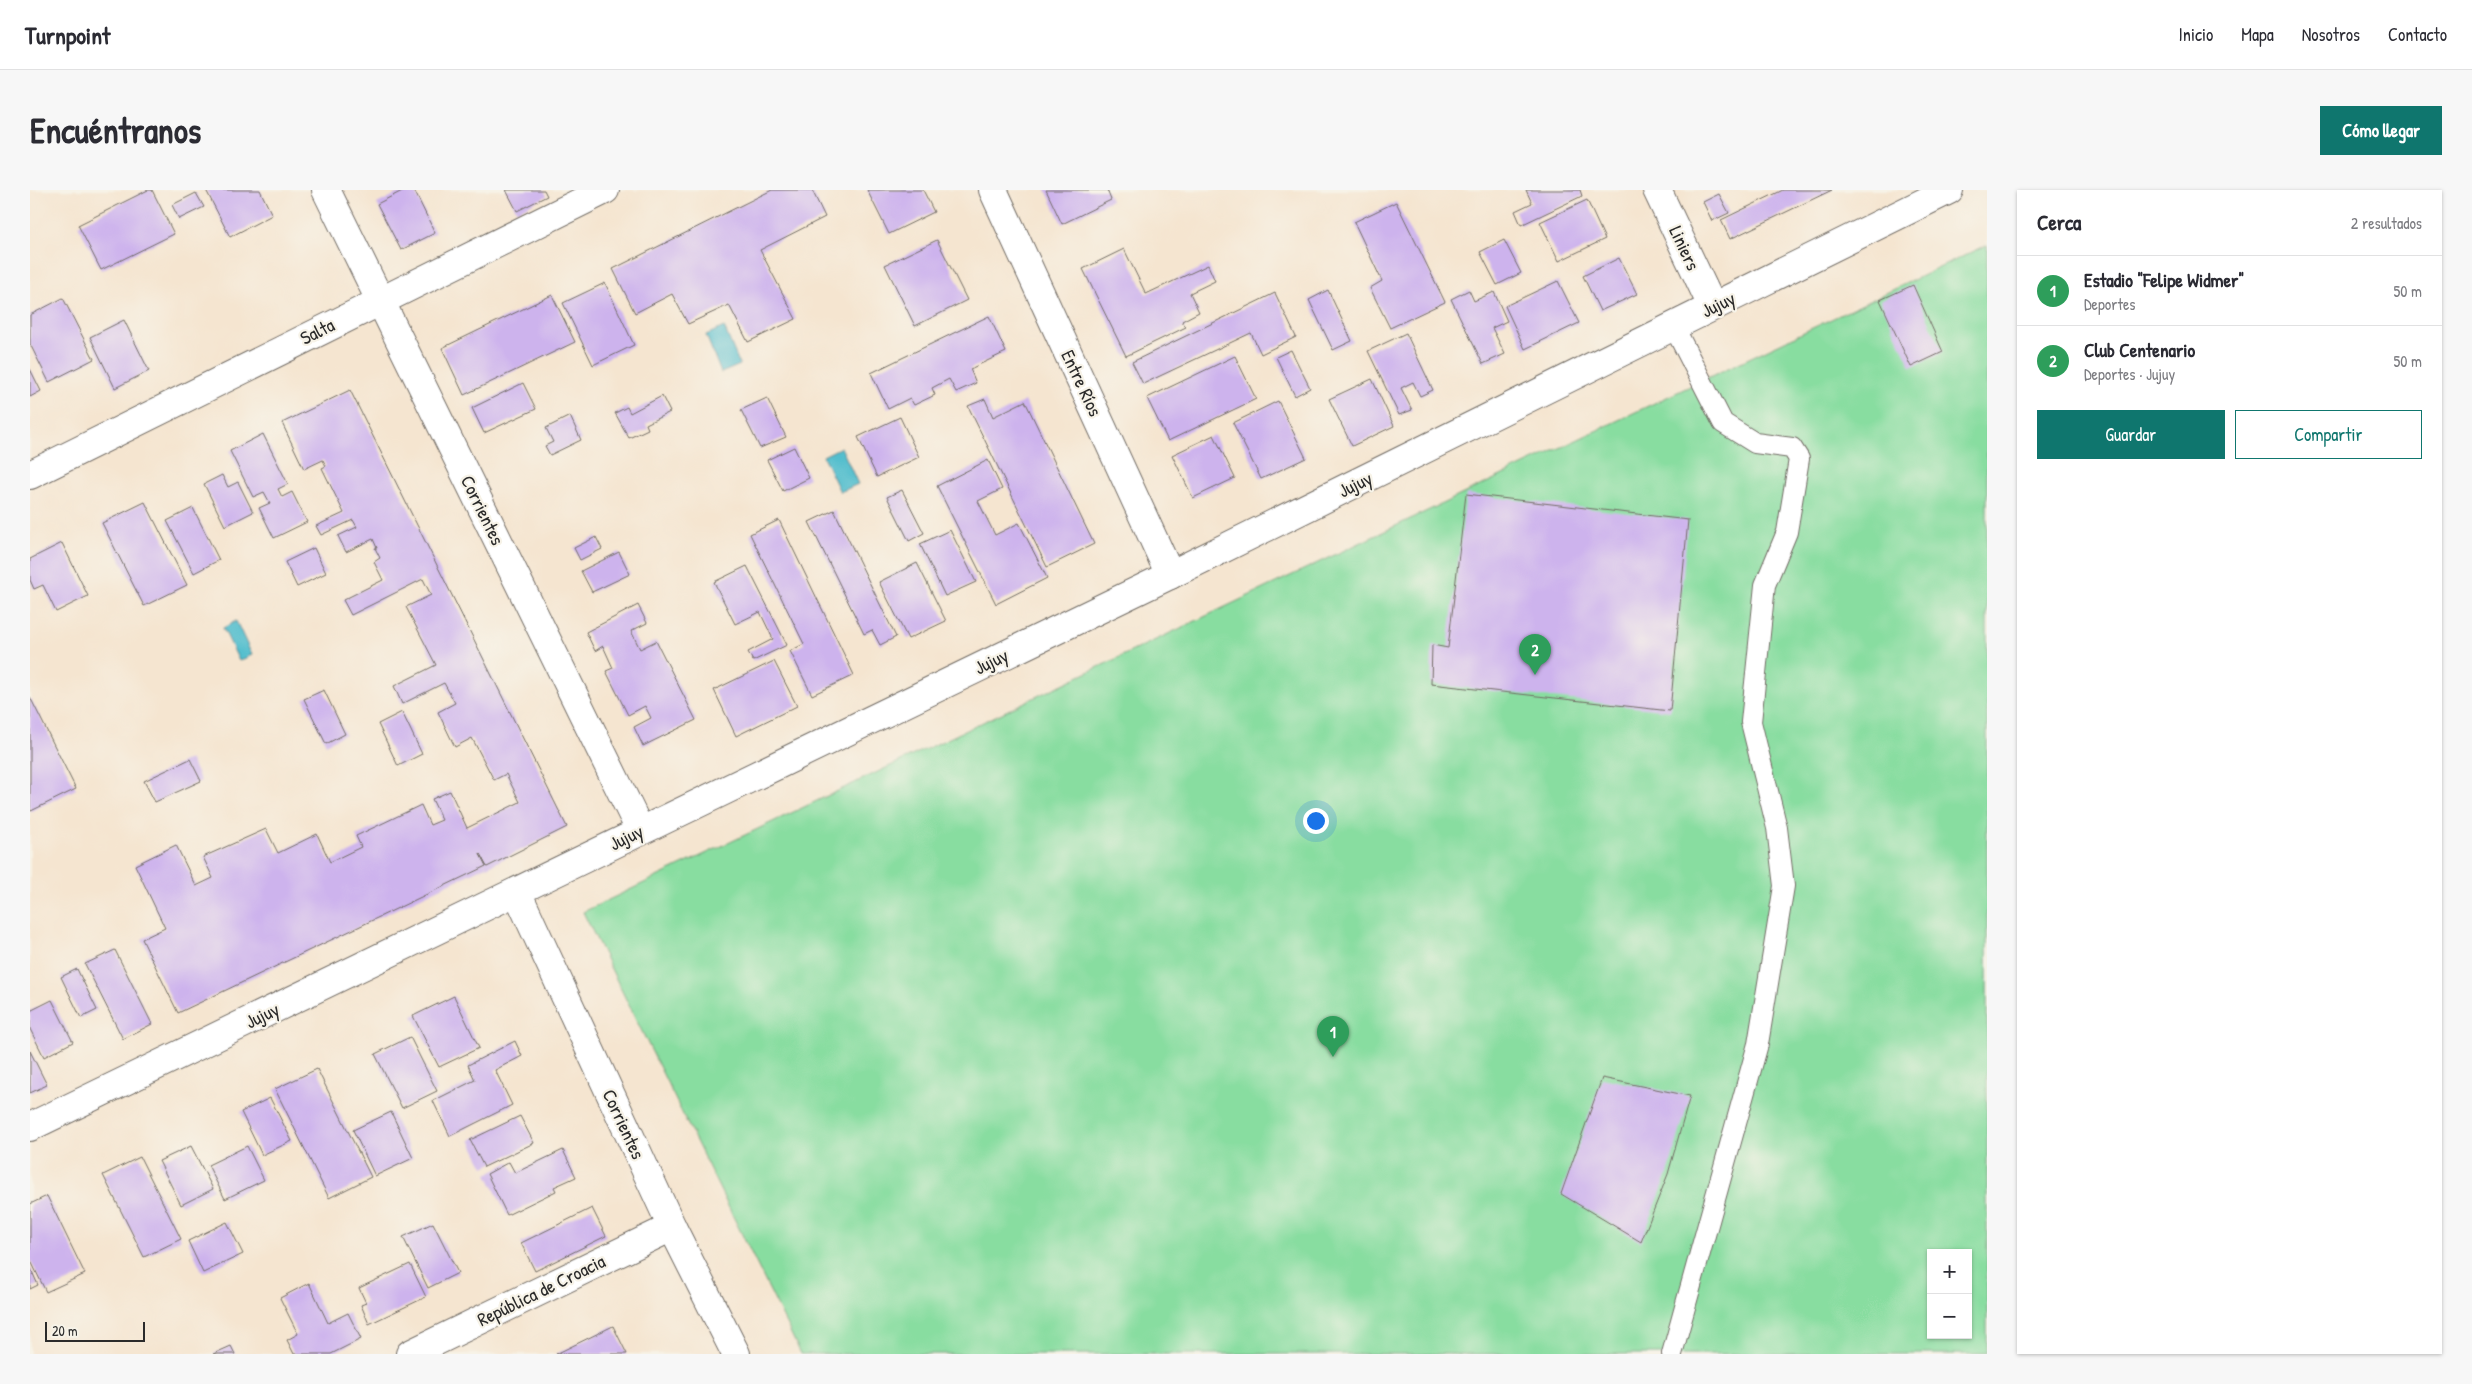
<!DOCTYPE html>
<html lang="es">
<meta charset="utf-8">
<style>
body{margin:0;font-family:"Patrick Hand",sans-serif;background:#f7f7f7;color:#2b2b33}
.controls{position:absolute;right:15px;bottom:15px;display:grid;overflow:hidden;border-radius:0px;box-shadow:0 1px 4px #0004}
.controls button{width:45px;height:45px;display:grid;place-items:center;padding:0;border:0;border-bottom:1px solid #e1e1e2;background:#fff;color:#2b2b33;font:25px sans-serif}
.scale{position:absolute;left:15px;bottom:12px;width:100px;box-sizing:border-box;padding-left:5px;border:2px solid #2b2b2b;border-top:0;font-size:14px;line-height:18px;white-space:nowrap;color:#2b2b2b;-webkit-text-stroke:4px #f7f3e8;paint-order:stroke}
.you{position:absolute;left:1285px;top:630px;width:18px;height:18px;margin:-12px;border:4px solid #fff;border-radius:50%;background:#1a73e8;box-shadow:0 0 0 8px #1a73e833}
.badge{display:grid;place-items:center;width:32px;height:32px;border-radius:50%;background:#0f766e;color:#fff;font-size:16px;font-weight:700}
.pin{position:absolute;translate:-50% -41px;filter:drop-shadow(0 1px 2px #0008)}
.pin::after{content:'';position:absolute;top:26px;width:18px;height:15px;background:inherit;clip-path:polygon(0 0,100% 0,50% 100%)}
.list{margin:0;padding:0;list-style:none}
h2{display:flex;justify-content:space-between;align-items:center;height:65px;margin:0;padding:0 20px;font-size:21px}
h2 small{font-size:16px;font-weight:400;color:#7c7c81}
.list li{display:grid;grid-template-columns:32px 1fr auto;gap:15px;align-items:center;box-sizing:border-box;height:70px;padding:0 20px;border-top:1px solid #e1e1e2}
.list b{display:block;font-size:19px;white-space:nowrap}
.list p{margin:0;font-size:16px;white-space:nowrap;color:#7c7c81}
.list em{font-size:16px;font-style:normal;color:#7c7c81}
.actions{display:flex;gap:10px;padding:15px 20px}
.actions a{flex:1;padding:11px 0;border:1px solid #0f766e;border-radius:0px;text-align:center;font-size:18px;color:#0f766e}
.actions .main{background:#0f766e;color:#fff}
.map{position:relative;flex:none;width:1957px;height:1164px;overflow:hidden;border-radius:0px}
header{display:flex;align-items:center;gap:30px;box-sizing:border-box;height:70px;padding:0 25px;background:#fff;border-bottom:1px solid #e1e1e2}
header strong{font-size:24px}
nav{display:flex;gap:28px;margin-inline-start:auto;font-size:18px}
.intro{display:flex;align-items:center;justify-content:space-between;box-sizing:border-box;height:120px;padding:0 30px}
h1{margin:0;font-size:35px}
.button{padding:12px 22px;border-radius:0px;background:#0f766e;color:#fff;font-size:18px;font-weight:700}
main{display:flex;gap:30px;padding:0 30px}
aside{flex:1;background:#fff;border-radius:0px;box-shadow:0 1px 4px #0004}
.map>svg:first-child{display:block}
.green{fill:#88dda0;stroke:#5a8466;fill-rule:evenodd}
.water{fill:#52becd;stroke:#3e747c}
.building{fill:#cdb3ed}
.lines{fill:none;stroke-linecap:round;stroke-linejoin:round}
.service-casing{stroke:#726c65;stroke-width:22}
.minor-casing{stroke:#726c65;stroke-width:30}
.secondary-casing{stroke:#726c65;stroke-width:30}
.service{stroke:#fff;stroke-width:20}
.minor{stroke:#fff;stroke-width:28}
.secondary{stroke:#fff;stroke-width:28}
.labels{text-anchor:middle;stroke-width:4.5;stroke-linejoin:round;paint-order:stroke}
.street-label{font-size:19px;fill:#2b2b2b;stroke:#f7f3e8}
</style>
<header>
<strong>Turnpoint</strong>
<nav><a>Inicio</a><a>Mapa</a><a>Nosotros</a><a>Contacto</a></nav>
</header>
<div class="intro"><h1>Encuéntranos</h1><a class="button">Cómo llegar</a></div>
<main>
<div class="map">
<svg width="1957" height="1164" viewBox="0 0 1957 1164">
<rect width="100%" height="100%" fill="#f7f3e8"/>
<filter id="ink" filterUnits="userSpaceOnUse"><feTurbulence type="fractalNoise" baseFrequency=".02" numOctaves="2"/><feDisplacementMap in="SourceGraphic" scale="10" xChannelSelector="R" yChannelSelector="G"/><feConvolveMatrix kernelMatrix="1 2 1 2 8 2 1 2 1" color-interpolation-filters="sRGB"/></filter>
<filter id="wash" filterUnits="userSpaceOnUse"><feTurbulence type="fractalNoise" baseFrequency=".0096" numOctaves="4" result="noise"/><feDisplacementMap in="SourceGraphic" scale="20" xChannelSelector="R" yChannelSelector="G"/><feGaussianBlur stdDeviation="1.12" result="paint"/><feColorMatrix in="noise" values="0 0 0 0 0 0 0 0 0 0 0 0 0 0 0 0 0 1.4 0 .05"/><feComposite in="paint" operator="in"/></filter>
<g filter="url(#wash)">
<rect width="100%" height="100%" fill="#f5e5d0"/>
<path class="green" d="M1957 55V1164H771L553 722ZM1901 1063H1938V1145H1901Z"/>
<g class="water">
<path d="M694 137 710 175 691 183 676 145Z"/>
<path d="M811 257 828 294 810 302 793 266Z"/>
<path d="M206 431 222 465 209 471 193 438Z"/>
</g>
<g id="blocks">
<g class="building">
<path d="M118 0H122L144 44 71 80 48 35Z"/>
<path d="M176 0H230L242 25 200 47Z"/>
<path d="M374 0H384L405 43 371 60 347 14Z"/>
<path d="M476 0H514L517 6 487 21Z"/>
<path d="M742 0H782L795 27 730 60 766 129 718 152 699 115 658 134 642 104 605 123 583 79Z"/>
<path d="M837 0H893L904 22 859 44Z"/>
<path d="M1016 0H1077L1081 10 1032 34Z"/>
<path d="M1496 0H1550L1552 6 1491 35 1485 21 1502 13Z"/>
<path d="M1753 0H1802L1700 49 1691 30Z"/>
<path d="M166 3 174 17 149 29 142 15Z"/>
<path d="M1689 4 1699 23 1682 31 1673 12Z"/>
<path d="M1557 10 1575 49 1529 71 1510 32Z"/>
<path d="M1366 12 1415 112 1360 138 1340 98 1352 91 1324 32Z"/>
<path d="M907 50 937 110 885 136 855 75Z"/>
<path d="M1474 50 1491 83 1467 95 1450 62Z"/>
<path d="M1094 59 1116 104 1178 75 1185 91 1160 103 1169 122 1152 131 1156 137 1096 166 1053 79Z"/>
<path d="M1589 68 1607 104 1570 121 1553 86Z"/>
<path d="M1528 91 1549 133 1495 159 1475 116Z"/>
<path d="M575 93 604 155 563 175 533 113Z"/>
<path d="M1883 95 1913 162 1881 177 1850 110Z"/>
<path d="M1298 100 1322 151 1303 160 1279 110Z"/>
<path d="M1439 100 1444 111 1464 102 1477 131 1462 138 1475 164 1453 174 1421 109Z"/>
<path d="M1245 103 1266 147 1231 164 1221 143 1113 194 1102 172Z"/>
<path d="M522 105 545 152 434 205 412 158Z"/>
<path d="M33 108 64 169 19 192 0 154V125Z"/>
<path d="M959 126 976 162 940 179 946 193 926 202 919 189 902 198 905 205 884 215 880 208 858 219 841 183Z"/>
<path d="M94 130 119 181 85 198 60 147Z"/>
<path d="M1376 143 1403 200 1390 206 1383 192 1371 198 1382 220 1369 225 1338 161Z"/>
<path d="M1261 160 1280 198 1265 206 1246 167Z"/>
<path d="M1205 166 1226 209 1138 251 1117 208Z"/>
<path d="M0 179 11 201 0 207Z"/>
<path d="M1342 189 1364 236 1322 256 1299 209Z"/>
<path d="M493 193 506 219 454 243 442 218Z"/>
<path d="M320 200 537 637 457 677 450 664 456 676 148 823 112 749 135 738 105 675 146 655 166 696 183 688 173 667 236 639 248 663 287 644 300 672 331 657 326 646 391 615 400 635 412 630 402 609 420 601 437 638 490 612 476 584 464 590 442 548 425 557 408 522 425 513 414 493 372 514 364 496 406 475 376 417 401 405 393 389 321 425 313 410 353 390 344 372 350 368 345 358H347L343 349 316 362 308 346 327 337 323 330 291 345 286 336 314 323 292 278 296 276 293 270 274 279 252 233Z"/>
<path d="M632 206 640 222 616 234 618 239 599 248 585 223 597 217 600 223Z"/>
<path d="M737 208 756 247 730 258 711 220Z"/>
<path d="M955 209 963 227 995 211 1064 354 1017 377 938 216Z"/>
<path d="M1248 211 1276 268 1231 289 1203 233Z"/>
<path d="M540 226 551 250 520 265 515 256 523 252 516 238Z"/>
<path d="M870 227 889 267 847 287 828 247Z"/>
<path d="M233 244 258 294 248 299 252 307 262 302 277 332 244 348 229 318 240 313 234 302 223 307 200 261Z"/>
<path d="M1184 245 1205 288 1163 308 1142 265Z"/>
<path d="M764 257 779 288 753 301 737 270Z"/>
<path d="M958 270 972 299 948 311 965 345 989 333 1017 388 966 414 907 296Z"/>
<path d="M192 285 198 297 208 292 223 322 195 336 174 294Z"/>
<path d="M872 300 894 343 879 351 857 307Z"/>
<path d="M1436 304 1658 330 1640 521 1401 494 1402 455 1418 458Z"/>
<path d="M115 312 157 395 114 416 72 333Z"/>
<path d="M163 318 189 370 164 383 137 331Z"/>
<path d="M804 320 866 447 850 455 842 440 834 444 779 332Z"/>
<path d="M749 330 824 485 782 505 760 461 774 454 720 344Z"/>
<path d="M920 340 946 392 915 406 890 354Z"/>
<path d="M566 347 572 359 550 370 544 358Z"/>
<path d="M32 353 58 406 26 422 13 395 4 399 0 390V369Z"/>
<path d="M284 358 296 383 267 397 255 372Z"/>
<path d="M589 362 600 384 562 402 551 381Z"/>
<path d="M887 373 916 431 878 449 849 392Z"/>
<path d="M717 376 757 455 723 471 718 462 743 449 730 422 705 434 684 392Z"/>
<path d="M608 415 617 433 601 441 610 459 626 451 666 530 613 556 604 537 621 528 615 516 598 525 576 481 583 478 573 456 565 461 556 442Z"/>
<path d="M744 471 767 516 706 546 684 500Z"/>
<path d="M294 500 315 544 296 554 274 509Z"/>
<path d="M0 507 46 599 1 621 0 620Z"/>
<path d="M372 522 392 564 368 576 348 534Z"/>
<path d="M160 569 171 591 125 612 114 591Z"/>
<path d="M85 760 122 834 93 849 55 774Z"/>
<path d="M47 779 67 820 51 828 31 787Z"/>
<path d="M424 806 449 858 409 877 383 826Z"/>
<path d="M22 810 43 852 14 867 0 839V821Z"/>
<path d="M380 847 407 901 372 918 345 864Z"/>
<path d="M485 851 492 866 465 880 482 915 420 946 403 911 445 890 438 875Z"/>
<path d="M0 861 17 895 0 903Z"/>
<path d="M287 879 341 987 299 1008 245 899Z"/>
<path d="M1572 888 1660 906 1638 984 1611 1052 1531 1004Z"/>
<path d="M240 908 262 951 232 965 211 922Z"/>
<path d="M361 922 383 968 345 986 323 940Z"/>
<path d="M490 926 504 953 454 977 440 950Z"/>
<path d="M161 956 183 999 151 1015 129 971Z"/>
<path d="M217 956 234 990 195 1009 178 975Z"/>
<path d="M533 960 546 987 524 997 526 1001 477 1025 457 984 479 972 485 983Z"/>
<path d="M110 967 151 1049 114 1067 73 985Z"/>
<path d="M17 1006 55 1084 16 1102 0 1069V1014Z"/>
<path d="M562 1018 576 1046 505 1081 491 1053Z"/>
<path d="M197 1032 213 1064 173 1083 158 1051Z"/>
<path d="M403 1033 428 1083 398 1098 373 1047Z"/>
<path d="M380 1074 396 1107 339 1134 331 1115 336 1113 329 1098Z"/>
<path d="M0 1077 8 1095 0 1099Z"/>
<path d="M279 1093 298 1133 318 1123 331 1149 301 1164H264L257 1150 268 1144 250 1108Z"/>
<path d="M583 1136 597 1164H526Z"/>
<path d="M201 1156 205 1164H183Z"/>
</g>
</g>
</g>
<g filter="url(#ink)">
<use href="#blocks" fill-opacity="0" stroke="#726c65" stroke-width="1"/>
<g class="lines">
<defs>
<path id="service" d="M1642 1164 1728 854 1754 696 1747 638 1721 532 1735 395 1757 342 1769 269 1762 258 1725 253 1693 233 1643 135"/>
<g id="minor">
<path d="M296 0 610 640"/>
<path d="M963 0 1140 385"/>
<path d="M1627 0 1682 116"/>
<path d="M0 285 575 0"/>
<path d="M487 702 642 1037 706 1164"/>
<path d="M380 1164 642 1037"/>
</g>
<path id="secondary" d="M0 937 1140 385 1919 0"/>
</defs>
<use href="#service" class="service-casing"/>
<use href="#minor" class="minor-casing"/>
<use href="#secondary" class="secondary-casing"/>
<use href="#service" class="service"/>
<use href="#minor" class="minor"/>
<use href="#secondary" class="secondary"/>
</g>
</g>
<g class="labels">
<g class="street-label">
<text transform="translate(1655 58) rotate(65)" y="7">Liniers</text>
<text transform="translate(1688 114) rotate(-26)" y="7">Jujuy</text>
<text transform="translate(287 141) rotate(-27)" y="7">Salta</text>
<text transform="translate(1052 193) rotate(65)" y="7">Entre Ríos</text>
<text transform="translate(1325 294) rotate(-26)" y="7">Jujuy</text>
<text transform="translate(453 320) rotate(64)" y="7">Corrientes</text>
<text transform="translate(961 471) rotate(-26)" y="7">Jujuy</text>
<text transform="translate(596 647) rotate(-26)" y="7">Jujuy</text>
<text transform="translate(232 825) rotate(-26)" y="7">Jujuy</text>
<text transform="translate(594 934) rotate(65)" y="7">Corrientes</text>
<text transform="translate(511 1100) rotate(-26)" y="7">República de Croacia</text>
</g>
</g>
</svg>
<div class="controls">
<button>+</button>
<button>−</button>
</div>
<div class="scale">20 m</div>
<div class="you"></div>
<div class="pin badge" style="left:1303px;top:867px;background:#2e9e5b">1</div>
<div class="pin badge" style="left:1505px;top:485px;background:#2e9e5b">2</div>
</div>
<aside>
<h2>Cerca<small>2 resultados</small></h2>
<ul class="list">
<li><span class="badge" style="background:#2e9e5b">1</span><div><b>Estadio &quot;Felipe Widmer&quot;</b><p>Deportes</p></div><em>50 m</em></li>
<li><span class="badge" style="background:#2e9e5b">2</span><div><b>Club Centenario</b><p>Deportes · Jujuy</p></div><em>50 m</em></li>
</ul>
<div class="actions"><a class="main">Guardar</a><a>Compartir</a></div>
</aside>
</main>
